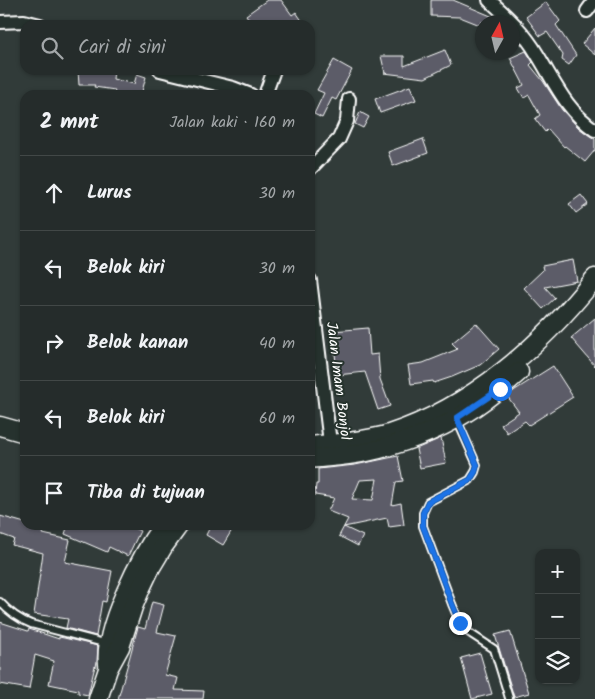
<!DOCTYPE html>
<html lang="id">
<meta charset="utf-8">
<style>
body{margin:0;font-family:Kalam,sans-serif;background:#2d3433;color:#f1f3f6}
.controls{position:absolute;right:15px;bottom:15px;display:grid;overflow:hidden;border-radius:10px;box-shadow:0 1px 4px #0004}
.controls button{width:45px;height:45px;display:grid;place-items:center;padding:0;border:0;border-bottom:1px solid #424847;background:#252c2b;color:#f1f3f6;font:25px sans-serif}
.compass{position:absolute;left:475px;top:15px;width:45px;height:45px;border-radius:50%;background:#252c2b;box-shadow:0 1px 4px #0004;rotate:8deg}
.stop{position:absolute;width:15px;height:15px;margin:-11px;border:4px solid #1a73e8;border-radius:50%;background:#fff}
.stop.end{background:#1a73e8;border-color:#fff;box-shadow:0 1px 5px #0008}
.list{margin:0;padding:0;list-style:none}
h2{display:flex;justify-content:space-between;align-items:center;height:65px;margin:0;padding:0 20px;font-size:21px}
h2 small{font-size:16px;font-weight:400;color:#a3a7a9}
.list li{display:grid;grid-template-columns:32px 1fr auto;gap:15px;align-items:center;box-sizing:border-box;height:75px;padding:0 20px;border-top:1px solid #424847}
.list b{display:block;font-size:19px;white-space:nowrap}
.list em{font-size:16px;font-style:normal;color:#a3a7a9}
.icon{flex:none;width:28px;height:28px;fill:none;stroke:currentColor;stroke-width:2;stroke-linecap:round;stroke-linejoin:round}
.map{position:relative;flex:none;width:595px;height:699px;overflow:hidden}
.search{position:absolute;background:#252c2b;box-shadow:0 1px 4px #0004;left:20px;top:20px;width:295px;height:55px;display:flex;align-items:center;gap:12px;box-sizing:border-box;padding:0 18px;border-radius:15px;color:#a3a7a9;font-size:19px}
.panel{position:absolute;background:#252c2b;box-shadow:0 1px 4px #0004;left:20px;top:90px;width:295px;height:440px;border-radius:15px}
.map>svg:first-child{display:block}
.building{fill:#5c5c68;stroke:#fff;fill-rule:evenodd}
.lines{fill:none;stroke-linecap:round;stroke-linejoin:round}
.lane-casing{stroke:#fff;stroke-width:10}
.street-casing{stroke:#fff;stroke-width:16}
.secondary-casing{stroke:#fff;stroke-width:21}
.lane{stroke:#26332d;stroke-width:6}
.street{stroke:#26332d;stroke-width:12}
.secondary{stroke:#26332d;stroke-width:18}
.route{stroke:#1a73e8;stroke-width:6}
.labels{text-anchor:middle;stroke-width:4;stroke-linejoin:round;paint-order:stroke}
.street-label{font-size:15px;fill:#fff;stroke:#26332d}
</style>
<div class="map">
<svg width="595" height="699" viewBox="0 0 595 699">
<rect width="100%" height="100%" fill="#313b39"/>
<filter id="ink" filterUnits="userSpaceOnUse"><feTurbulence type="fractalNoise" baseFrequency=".02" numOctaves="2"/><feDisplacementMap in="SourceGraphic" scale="10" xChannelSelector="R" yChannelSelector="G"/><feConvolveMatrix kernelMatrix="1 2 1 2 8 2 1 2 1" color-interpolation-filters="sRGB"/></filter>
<g filter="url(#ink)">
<g class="building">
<path d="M267 0H281L292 15 296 12 305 25H253L246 15Z"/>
<path d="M431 0H453L498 19 501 22H481L480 25 460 17 431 16Z"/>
<path d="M546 2 560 21 556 25 576 55 569 65 562 60 563 55 547 32 540 36 526 17Z"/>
<path d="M595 28V55L582 44Z"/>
<path d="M445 50 451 65 425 78 384 73H385L381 56H404V66Z"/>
<path d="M526 51 533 62 530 65 543 81 562 110 579 128 590 136 595 139V150L585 162 565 146 564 147 548 129 545 132 535 119 540 115 529 95 524 98 518 88 524 85 510 58Z"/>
<path d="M334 60 352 70 336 100 332 98 322 118 314 114 324 93 317 90Z"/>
<path d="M78 70H114L113 79 134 84 137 74 146 77 141 95H114L115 90 94 87 95 85H79Z"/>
<path d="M410 86 416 100 380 113 375 99Z"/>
<path d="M360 112 369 117 363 128 355 124Z"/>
<path d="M423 139 428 153 393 166 388 152Z"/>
<path d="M581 195 588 204 576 213 569 204Z"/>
<path d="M573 260 577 281 545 287 555 298 543 309 524 288 543 270 542 266Z"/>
<path d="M595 318V366L571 338Z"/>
<path d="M476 323 499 349 480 365 452 377 434 383 433 381 411 384 408 365 423 363 458 349 452 343Z"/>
<path d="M368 328 370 355 378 354 380 379 390 406 378 410 365 372 337 375 333 331Z"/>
<path d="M553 366 573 397 529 425 525 421 507 433 501 424 519 412 507 396 515 390Z"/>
<path d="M441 438 446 463 420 468 416 449Z"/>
<path d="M398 456 403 481 396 482 392 505 401 503 404 525 389 527 387 518 344 527 363 536 358 546 339 536 348 519 328 511 334 498 315 495 316 484H318V469L355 465ZM377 479 373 500 352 499 360 480Z"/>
<path d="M0 516 25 523V525H33L45 528 43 534 70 540 65 562 112 571 106 602 102 601 96 636 66 628 68 619 34 614 43 553 12 545 14 539 0 534Z"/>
<path d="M68 525H128L140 531 128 556 109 547 107 552 65 534Z"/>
<path d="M211 525H235L223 545 206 535Z"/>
<path d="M152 602 164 605 157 632 176 636 165 675 178 678 175 690 204 691 203 699H118L138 627 145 629Z"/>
<path d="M0 622 28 631 29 629 59 639V637L64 638 98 646 97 661 96 667 95 666 88 695 78 693V690L49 684 54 661 35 655 29 689 0 684Z"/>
<path d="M510 631 529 693 514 697 495 635Z"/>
<path d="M480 653 492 694 472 699 461 658Z"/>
</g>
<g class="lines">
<defs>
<g id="lane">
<path d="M457 420 477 465 475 472 470 480 428 502 423 513V526L452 604 460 623 468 632 494 649 509 698"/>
<path d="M0 602C9 612 18 619 31 624L108 644"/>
</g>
<g id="street">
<path d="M489 0C507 16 525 33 537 54 555 83 566 110 595 130"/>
<path d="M587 11 595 0"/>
<path d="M0 22 24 21 40 25"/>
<path d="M160 70 233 88 251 95"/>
<path d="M265 95 274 70"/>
<path d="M310 169 339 139 347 121 349 99"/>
<path d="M310 280 331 451"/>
</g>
<g id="secondary">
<path d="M0 426 25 433"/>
<path d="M310 446C336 443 364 442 389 434 472 407 542 345 595 278"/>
<path d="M310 459C329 457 349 456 367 452 398 445 438 431 464 414 484 402 502 387 519 372"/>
<path d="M108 664C103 628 142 554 163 525"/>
<path d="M98 699 108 669 120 647 133 607 141 588 151 567 163 547 179 525"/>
</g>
</defs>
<use href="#lane" class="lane-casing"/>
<use href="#street" class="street-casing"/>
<use href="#secondary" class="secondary-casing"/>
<use href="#lane" class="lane"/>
<use href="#street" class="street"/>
<use href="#secondary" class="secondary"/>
</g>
</g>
<g class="lines" filter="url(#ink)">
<path class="route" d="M460 623 452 604 423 526V513L428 502 470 480 475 472 477 465 457 418 500 389"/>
</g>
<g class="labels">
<g class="street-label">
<text transform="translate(339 381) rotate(83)" y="5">Jalan Imam Bonjol</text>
</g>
</g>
</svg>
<div class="controls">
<button>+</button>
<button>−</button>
<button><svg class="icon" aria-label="layers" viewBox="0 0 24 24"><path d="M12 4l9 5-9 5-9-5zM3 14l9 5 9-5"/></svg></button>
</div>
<svg class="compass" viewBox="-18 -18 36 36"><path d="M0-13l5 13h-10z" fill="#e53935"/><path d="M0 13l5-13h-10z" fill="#a3a7a9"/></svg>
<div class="stop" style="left:500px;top:389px"></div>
<div class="stop end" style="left:460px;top:623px"></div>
<div class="search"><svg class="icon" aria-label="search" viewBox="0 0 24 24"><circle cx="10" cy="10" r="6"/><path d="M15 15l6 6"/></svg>Cari di sini</div>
<section class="panel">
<h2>2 mnt<small>Jalan kaki · 160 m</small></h2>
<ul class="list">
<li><svg class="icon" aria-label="ahead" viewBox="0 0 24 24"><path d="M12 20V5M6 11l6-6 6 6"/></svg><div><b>Lurus</b></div><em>30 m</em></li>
<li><svg class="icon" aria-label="left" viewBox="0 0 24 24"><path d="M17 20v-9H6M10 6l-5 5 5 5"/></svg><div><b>Belok kiri</b></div><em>30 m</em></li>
<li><svg class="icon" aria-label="right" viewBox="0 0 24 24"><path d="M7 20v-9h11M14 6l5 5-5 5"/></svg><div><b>Belok kanan</b></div><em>40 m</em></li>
<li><svg class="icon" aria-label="left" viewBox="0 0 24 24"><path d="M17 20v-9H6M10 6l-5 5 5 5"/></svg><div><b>Belok kiri</b></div><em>60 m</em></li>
<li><svg class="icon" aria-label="arrive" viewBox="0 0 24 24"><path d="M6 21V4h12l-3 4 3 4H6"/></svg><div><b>Tiba di tujuan</b></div></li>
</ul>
</section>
</div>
